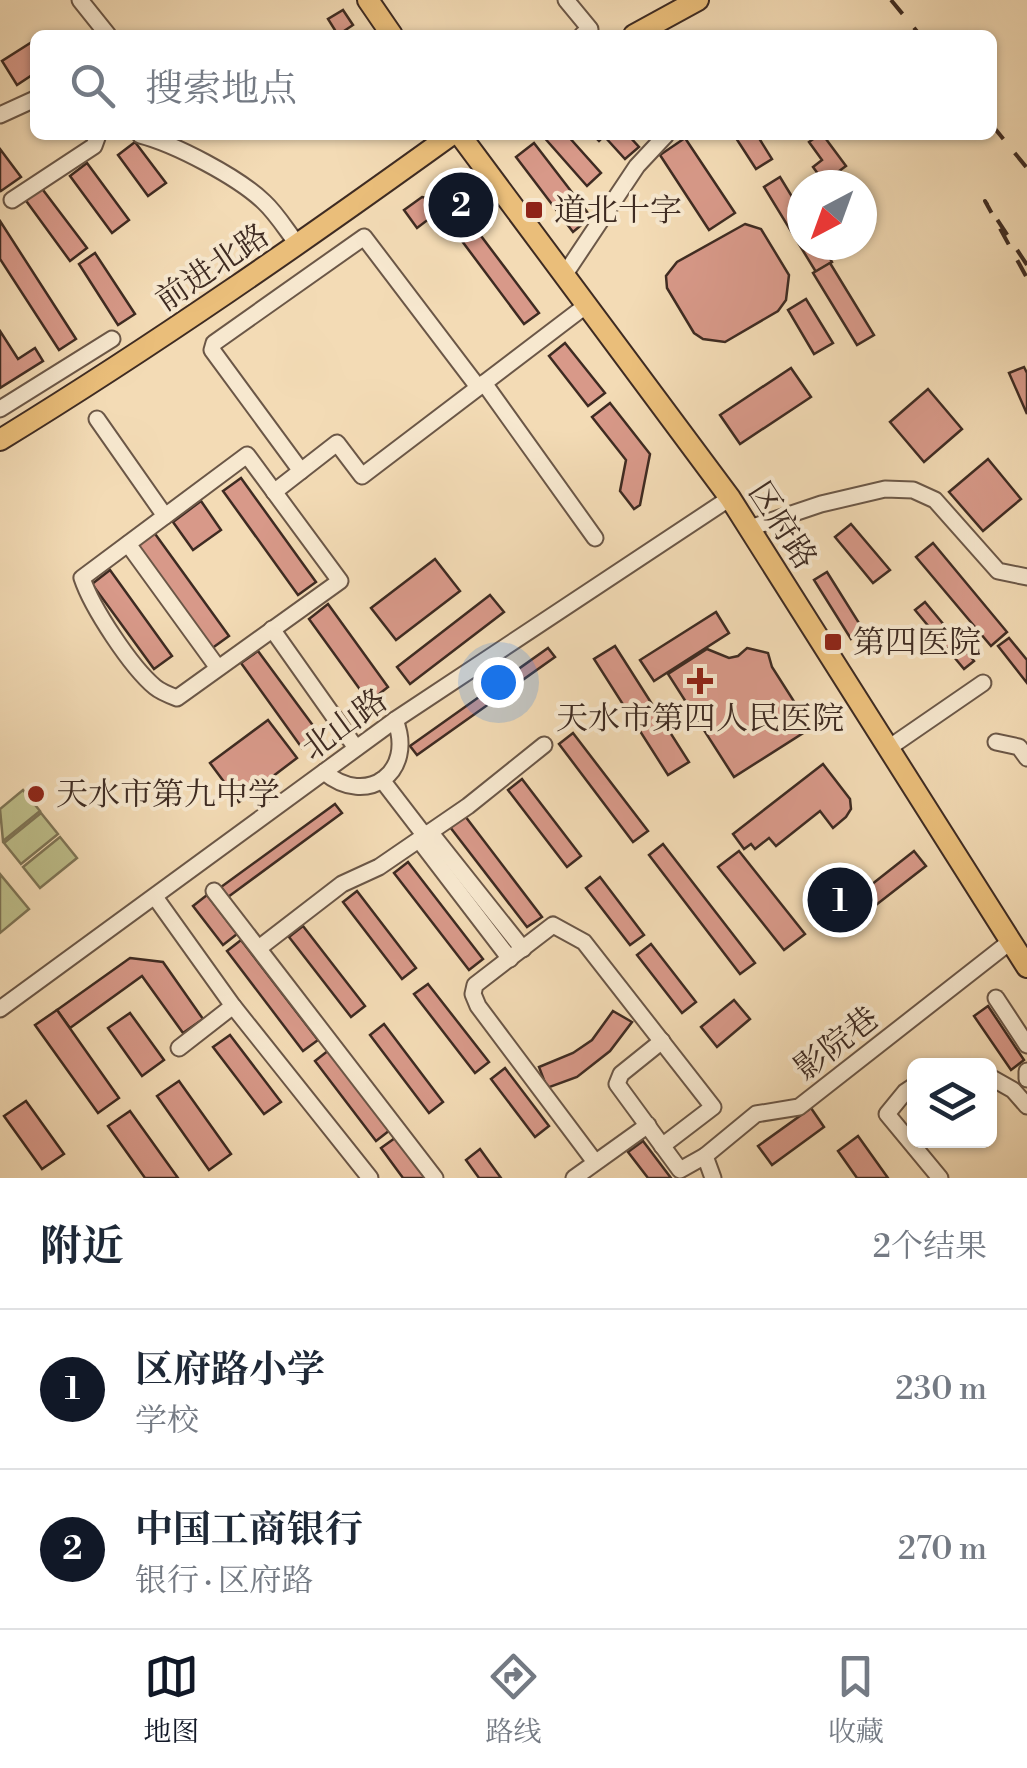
<!DOCTYPE html>
<html lang="zh">
<meta charset="utf-8">
<style>
body{margin:0;font-family:"Libre Bodoni","Noto Serif SC",serif;background:#f6f6f7;color:#1f2937}
.controls{position:absolute;right:30px;bottom:30px;display:grid;overflow:hidden;border-radius:15px;box-shadow:0 2px 8px #0004}
.controls button{width:90px;height:90px;display:grid;place-items:center;padding:0;border:0;border-bottom:2px solid #e0e1e3;background:#fff;color:#1f2937;font:50px sans-serif}
.compass{position:absolute;left:787px;top:170px;width:90px;height:90px;border-radius:50%;background:#fff;box-shadow:0 2px 8px #0004;rotate:221deg}
.you{position:absolute;left:498px;top:682px;width:35px;height:35px;margin:-25px;border:8px solid #fff;border-radius:50%;background:#1a73e8;box-shadow:0 0 0 15px #1a73e833}
.badge{display:grid;place-items:center;width:65px;height:65px;border-radius:50%;background:#111827;color:#fff;font-size:32px;font-weight:700}
.pin{position:absolute;translate:-50% -50%;border:5px solid #fff;box-shadow:0 2px 10px #0006}
.list{margin:0;padding:0;list-style:none}
h2{display:flex;justify-content:space-between;align-items:center;height:130px;margin:0;padding:0 40px;font-size:42px}
h2 small{font-size:32px;font-weight:400;color:#747a83}
.list li{display:grid;grid-template-columns:65px 1fr auto;gap:30px;align-items:center;box-sizing:border-box;height:160px;padding:0 40px;border-top:2px solid #e0e1e3}
.list b{display:block;font-size:38px;white-space:nowrap}
.list p{margin:0;font-size:32px;white-space:nowrap;color:#747a83}
.list em{font-size:32px;font-style:normal;color:#747a83}
.icon{flex:none;width:55px;height:55px;fill:none;stroke:currentColor;stroke-width:2;stroke-linecap:round;stroke-linejoin:round}
.map{position:relative;flex:none;width:1027px;height:1178px;overflow:hidden}
.search{position:absolute;background:#fff;box-shadow:0 2px 8px #0004;left:30px;right:30px;top:30px;height:110px;display:flex;align-items:center;gap:25px;box-sizing:border-box;padding:0 35px;border-radius:15px;color:#747a83;font-size:38px}
.sheet{height:450px;background:#fff}
nav{display:flex;justify-content:space-around;align-items:center;box-sizing:border-box;height:140px;border-top:2px solid #e0e1e3;background:#fff;font-size:28px;color:#747a83}
nav a{display:grid;justify-items:center;gap:5px}
nav .on{color:#111827}
.map>svg:first-child{display:block}
.green{fill:#bebf8b;stroke:#7e7556;stroke-width:2.5}
.building{fill:#d89989;stroke:#3e2b22;stroke-width:2.5}
.lines{fill:none;stroke-linecap:round;stroke-linejoin:round}
.minor-casing{stroke:#6b5747;stroke-width:19}
.major-casing{stroke:#3e2b22;stroke-width:24}
.minor{stroke:#f7e8cf;stroke-width:15}
.major{stroke:#eabe7a;stroke-width:20}
.rail{stroke:#3e2b22;stroke-width:4;stroke-dasharray:18 18;stroke-linecap:butt}
.poi-dot{fill:#8f2418;stroke:#f7e8cf;stroke-width:4}
.labels{text-anchor:middle;stroke-width:8;stroke-linejoin:round;paint-order:stroke}
.poi-label{font-size:32px;fill:#3e2b22;stroke:#f7e8cf;text-anchor:start}
.street-label{font-size:32px;fill:#3e2b22;stroke:#f7e8cf}
</style>
<div class="map">
<svg width="1027" height="1178" viewBox="0 0 1027 1178">
<rect width="100%" height="100%" fill="#f3dbb5"/>
<filter id="stains"><feTurbulence type="fractalNoise" baseFrequency=".002" numOctaves="4"/><feColorMatrix values="0 0 0 0 .2 0 0 0 0 .09 0 0 0 0 .02 0 0 0 .5 -.17"/></filter>
<radialGradient id="worn" r=".72"><stop offset=".6" stop-color="#630" stop-opacity="0"/><stop offset="1" stop-color="#630" stop-opacity=".3"/></radialGradient>
<g class="green">
<path d="M23 790 40 811 3 841 0 809Z"/>
<path d="M41 813 58 834 21 864 4 843Z"/>
<path d="M60 837 77 858 40 888 23 867Z"/>
<path d="M0 874 29 909 0 933Z"/>
</g>
<g class="building">
<path d="M343 10 353 25 338 35 328 19Z"/>
<path d="M35 40V73L17 85 2 61Z"/>
<path d="M542 135H567L601 173 587 186Z"/>
<path d="M593 135H628L639 147 625 159 604 136 599 141Z"/>
<path d="M734 135H757L772 159 756 169Z"/>
<path d="M819 135H823L846 166 824 182 813 167 822 160 809 142Z"/>
<path d="M685 138 735 213 709 230 660 155Z"/>
<path d="M135 142 166 183 148 196 118 155Z"/>
<path d="M534 143 591 217 573 232 516 157Z"/>
<path d="M0 149 21 177 1 191 0 189Z"/>
<path d="M87 163 129 220 112 233 70 176Z"/>
<path d="M780 177 802 213V245H822L832 262 816 272 764 187Z"/>
<path d="M40 186 87 248 70 261 24 198Z"/>
<path d="M422 197 457 204 539 313 524 324 444 217 434 215 417 228 404 210Z"/>
<path d="M0 221 76 339 59 350 0 259Z"/>
<path d="M745 224 761 229 789 275 786 300 778 311 725 342 703 339 694 333 667 288 666 276 677 262Z"/>
<path d="M95 253 135 314 118 325 79 264Z"/>
<path d="M830 263 874 335 857 345 813 273Z"/>
<path d="M806 299 833 343 814 354 788 310Z"/>
<path d="M0 331 18 359 35 348 43 361 0 388Z"/>
<path d="M565 343 605 393 588 406 549 356Z"/>
<path d="M1024 367 1027 373V414L1009 373Z"/>
<path d="M791 368 811 397 740 444 720 415Z"/>
<path d="M928 389 962 429 924 462 890 422Z"/>
<path d="M610 403 650 454 640 505 634 509 620 491 626 460 592 417Z"/>
<path d="M988 459 1021 499 983 531 949 492Z"/>
<path d="M241 478 316 582 298 595 223 491Z"/>
<path d="M201 501 221 530 193 550 173 522Z"/>
<path d="M851 524 890 570 873 583 835 537Z"/>
<path d="M153 531 229 636 211 649 135 543Z"/>
<path d="M933 543 1007 632 991 646 916 557Z"/>
<path d="M435 559 460 591 396 640 371 608Z"/>
<path d="M110 570 172 656 154 669 92 584Z"/>
<path d="M827 572 864 631 851 639 814 580Z"/>
<path d="M490 595 504 612 410 684 397 667Z"/>
<path d="M925 602 974 661 964 669 915 610Z"/>
<path d="M328 604 388 687 369 702 309 619Z"/>
<path d="M716 612 729 633 654 681 640 660Z"/>
<path d="M1009 638 1027 660V683L998 646Z"/>
<path d="M615 646 689 762 668 775 594 659Z"/>
<path d="M548 648 555 657 417 755 410 746Z"/>
<path d="M747 648 768 653 772 667 811 728 734 777 668 674 707 649 729 658 738 656Z"/>
<path d="M258 651 320 735 302 748 241 663Z"/>
<path d="M268 720 297 758 239 802 210 763Z"/>
<path d="M573 733 648 831 633 842 559 744Z"/>
<path d="M823 764 850 799 851 809 846 817 833 828 820 811 776 846 769 838 755 849 751 844 744 849 733 834Z"/>
<path d="M522 779 581 856 567 867 508 790Z"/>
<path d="M335 804 342 813 228 897 221 887Z"/>
<path d="M465 816 542 917 527 927 450 827Z"/>
<path d="M663 844 755 963 740 974 649 855Z"/>
<path d="M739 851 805 934 784 950 718 867Z"/>
<path d="M914 851 926 866 849 926 838 911Z"/>
<path d="M408 862 483 959 469 970 394 873Z"/>
<path d="M600 877 644 935 630 945 586 888Z"/>
<path d="M357 891 416 968 402 979 343 902Z"/>
<path d="M207 895 237 934 223 945 193 906Z"/>
<path d="M303 926 365 1006 351 1017 289 937Z"/>
<path d="M241 940 318 1040 303 1051 227 951Z"/>
<path d="M651 944 696 1002 682 1013 637 955Z"/>
<path d="M130 958 163 962 203 1019 183 1033 142 976 70 1028 57 1010Z"/>
<path d="M428 984 489 1062 475 1073 414 994Z"/>
<path d="M734 1000 750 1019 717 1047 701 1027Z"/>
<path d="M988 1006 1024 1060 1011 1070 974 1016Z"/>
<path d="M57 1010 119 1098 98 1113 35 1025Z"/>
<path d="M613 1011 632 1022 610 1051 577 1077 547 1088 539 1067 573 1053 592 1040Z"/>
<path d="M130 1013 164 1060 142 1076 108 1028Z"/>
<path d="M384 1024 443 1102 429 1113 370 1035Z"/>
<path d="M230 1035 281 1102 264 1114 213 1047Z"/>
<path d="M329 1050 390 1130 376 1141 315 1061Z"/>
<path d="M505 1068 549 1126 535 1137 491 1079Z"/>
<path d="M179 1081 231 1154 209 1170 157 1096Z"/>
<path d="M26 1101 64 1154 42 1169 4 1116Z"/>
<path d="M811 1108 824 1127 772 1165 758 1146Z"/>
<path d="M130 1111 178 1178H145L108 1126Z"/>
<path d="M858 1136 888 1178H857L838 1151Z"/>
<path d="M395 1138 426 1178H403L381 1148Z"/>
<path d="M643 1141 671 1178H648L628 1152Z"/>
<path d="M480 1149 501 1178H479L466 1160Z"/>
</g>
<g class="lines">
<defs>
<g id="minor">
<path d="M80 0 108 35"/>
<path d="M566 0 590 29 582 35"/>
<path d="M0 115 35 99"/>
<path d="M140 135C175 144 238 177 264 202 277 214 287 231 298 245"/>
<path d="M12 200 94 146 98 135"/>
<path d="M565 274 637 166 666 135"/>
<path d="M484 383 595 538"/>
<path d="M0 409 112 339"/>
<path d="M97 419 165 516"/>
<path d="M247 455 340 581 177 698C169 695 161 692 155 687 131 667 92 608 82 578Z"/>
<path d="M301 471 212 350 214 343 364 237 478 387"/>
<path d="M274 492 337 443 362 476 588 304"/>
<path d="M750 528 821 504 885 489 913 490 935 500 998 571 1027 577"/>
<path d="M128 544 218 668"/>
<path d="M272 629 356 748"/>
<path d="M996 742 1019 747 1027 758"/>
<path d="M890 747 983 683"/>
<path d="M324 772C367 808 416 772 395 720"/>
<path d="M382 780 425 836"/>
<path d="M430 832 523 949"/>
<path d="M419 840 510 959"/>
<path d="M214 891 435 1178"/>
<path d="M155 897 233 1006 370 1178"/>
<path d="M259 948 342 884 379 867 468 806 544 745"/>
<path d="M996 998 1027 1045"/>
<path d="M0 1009 395 720 730 498"/>
<path d="M662 1041 621 1074 617 1084 680 1170 705 1156"/>
<path d="M179 1048 233 1006"/>
<path d="M1027 1071V1079"/>
<path d="M990 1077 1013 1090 1027 1106"/>
<path d="M914 1086 905 1092 887 1114 940 1178"/>
<path d="M595 1162 478 1006 473 994 475 985 553 925 584 942 713 1107 662 1146"/>
<path d="M574 1178 648 1125"/>
<path d="M713 1178 705 1156 756 1114 799 1107 1011 941"/>
</g>
<g id="major">
<path d="M368 0 392 35"/>
<path d="M634 35 698 0"/>
<path d="M460 135 730 498 1027 967"/>
<path d="M0 440C155 345 304 241 451 135"/>
</g>
</defs>
<use href="#minor" class="minor-casing"/>
<use href="#major" class="major-casing"/>
<use href="#minor" class="minor"/>
<use href="#major" class="major"/>
<g class="rail">
<path d="M891 0 920 35"/>
<path d="M992 125 1027 168"/>
<path d="M1027 265 985 201 1027 278"/>
</g>
</g>
<g class="poi-dot">
<rect x="524" y="200" width="20" height="20" rx="5"/>
<rect x="823" y="632" width="20" height="20" rx="5"/>
<path d="M695 666h10v10h10v10h-10v10h-10v-10h-10v-10h10z"/>
<circle cx="36" cy="794" r="10"/>
</g>
<g class="labels">
<g class="poi-label">
<text x="554" y="221">道北十字</text>
<text x="853" y="653">第四医院</text>
<text x="700" y="729" text-anchor="middle">天水市第四人民医院</text>
<text x="56" y="805">天水市第九中学</text>
</g>
<g class="street-label">
<text transform="translate(212 267) rotate(-34)" y="11">前进北路</text>
<text transform="translate(783 525) rotate(57)" y="11">区府路</text>
<text transform="translate(344 724) rotate(-36)" y="11">北山路</text>
<text transform="translate(836 1043) rotate(-38)" y="11">影院巷</text>
</g>
</g>
<rect width="100%" height="100%" filter="url(#stains)"/>
<rect width="100%" height="100%" fill="url(#worn)"/>
</svg>
<div class="controls">
<button><svg class="icon" aria-label="layers" viewBox="0 0 24 24"><path d="M12 4l9 5-9 5-9-5zM3 14l9 5 9-5"/></svg></button>
</div>
<svg class="compass" viewBox="-18 -18 36 36"><path d="M0-13l5 13h-10z" fill="#e53935"/><path d="M0 13l5-13h-10z" fill="#747a83"/></svg>
<div class="you"></div>
<div class="pin badge" style="left:840px;top:900px">1</div>
<div class="pin badge" style="left:461px;top:205px">2</div>
<div class="search"><svg class="icon" aria-label="search" viewBox="0 0 24 24"><circle cx="10" cy="10" r="6"/><path d="M15 15l6 6"/></svg>搜索地点</div>
</div>
<section class="sheet">
<h2>附近<small>2个结果</small></h2>
<ul class="list">
<li><span class="badge">1</span><div><b>区府路小学</b><p>学校</p></div><em>230 m</em></li>
<li><span class="badge">2</span><div><b>中国工商银行</b><p>银行 · 区府路</p></div><em>270 m</em></li>
</ul>
</section>
<nav>
<a class="on"><svg class="icon" aria-label="map" viewBox="0 0 24 24"><path d="M3 6l6-2 6 2 6-2v14l-6 2-6-2-6 2zM9 4v14M15 6v14"/></svg>地图</a>
<a><svg class="icon" aria-label="directions" viewBox="0 0 24 24"><path d="M12 3l9 9-9 9-9-9zM9 14v-3h6M13 9l2 2-2 2"/></svg>路线</a>
<a><svg class="icon" aria-label="saved" viewBox="0 0 24 24"><path d="M7 4h10v16l-5-4-5 4z"/></svg>收藏</a>
</nav>
